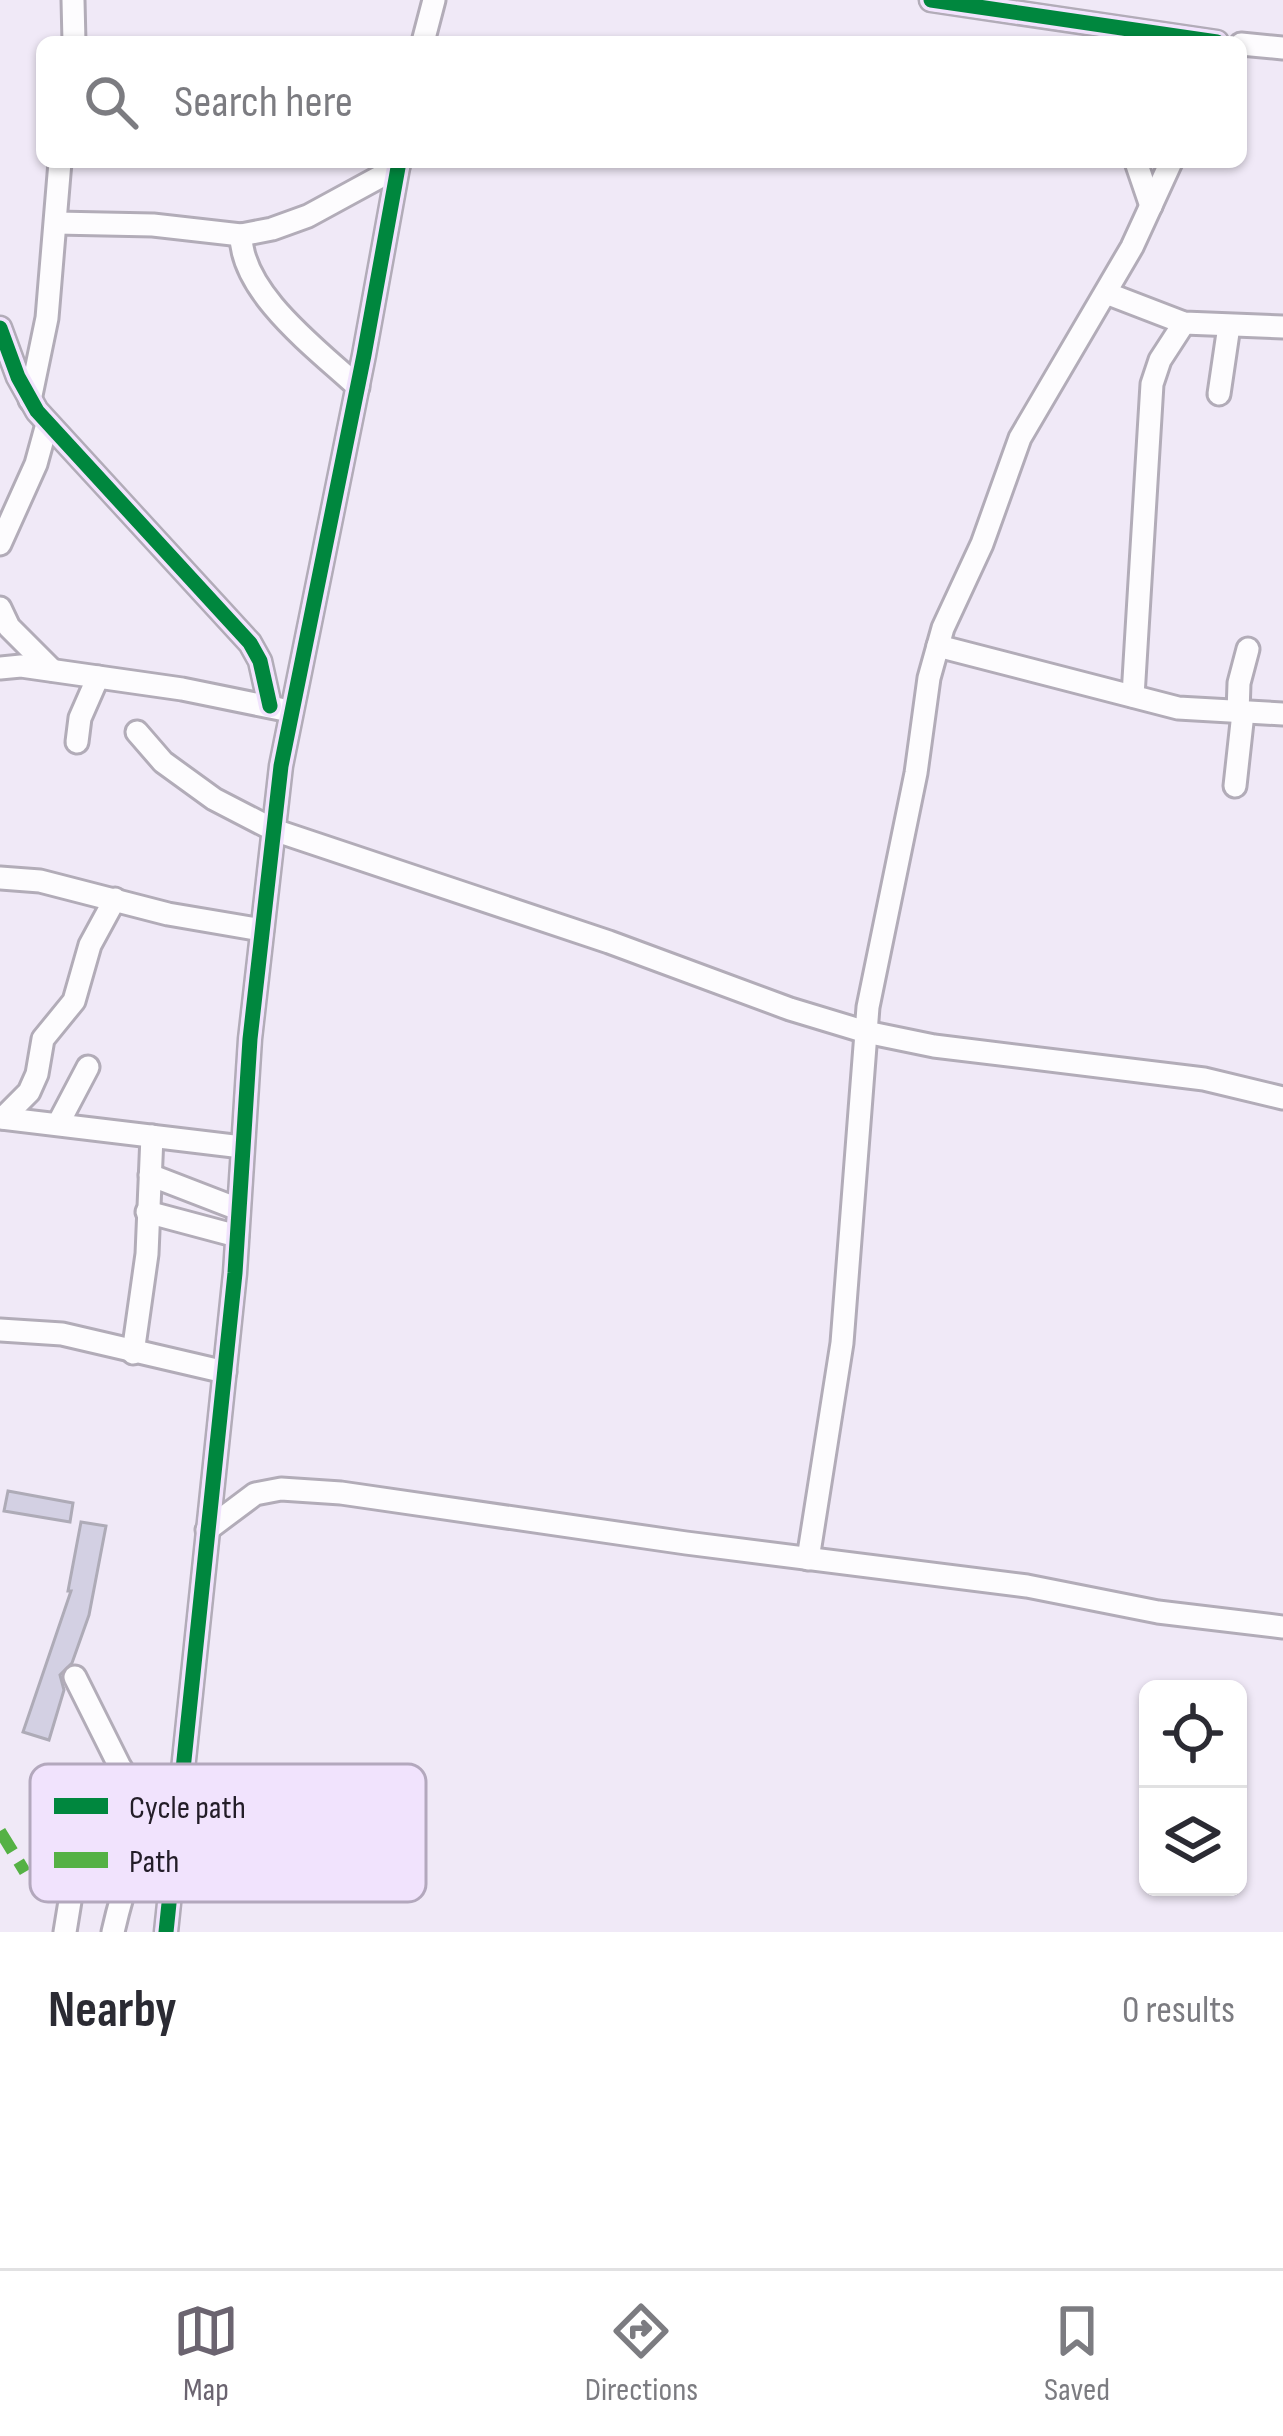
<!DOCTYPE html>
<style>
body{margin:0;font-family:"Sofia Sans Condensed",sans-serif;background:#f7f7f7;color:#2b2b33}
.controls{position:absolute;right:36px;bottom:36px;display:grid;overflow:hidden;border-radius:18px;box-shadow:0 3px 9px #0004}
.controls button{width:108px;height:108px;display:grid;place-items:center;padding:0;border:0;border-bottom:3px solid #e1e1e2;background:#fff;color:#2b2b33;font:60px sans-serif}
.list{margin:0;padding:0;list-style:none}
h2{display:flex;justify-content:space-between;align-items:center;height:156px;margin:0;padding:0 48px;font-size:51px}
h2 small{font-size:39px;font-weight:400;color:#7c7c81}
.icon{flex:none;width:66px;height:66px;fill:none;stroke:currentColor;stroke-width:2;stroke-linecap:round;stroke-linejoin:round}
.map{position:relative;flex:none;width:1283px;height:1932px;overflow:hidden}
.search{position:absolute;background:#fff;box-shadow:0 3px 9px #0004;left:36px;right:36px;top:36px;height:132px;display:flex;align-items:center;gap:30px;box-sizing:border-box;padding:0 42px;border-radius:18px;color:#7c7c81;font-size:45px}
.sheet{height:336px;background:#fff}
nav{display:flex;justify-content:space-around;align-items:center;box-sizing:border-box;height:168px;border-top:3px solid #e1e1e2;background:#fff;font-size:33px;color:#7c7c81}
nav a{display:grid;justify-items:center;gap:6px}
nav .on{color:#6b6470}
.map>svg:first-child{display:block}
.building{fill:#d3d0e3;stroke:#aeabb7;stroke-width:3}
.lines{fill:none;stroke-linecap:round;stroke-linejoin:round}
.minor-casing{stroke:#b2acb8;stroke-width:27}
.minor{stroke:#fdfcfe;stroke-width:21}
.quiet{stroke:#55b145;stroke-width:12;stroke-dasharray:24 12;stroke-linecap:butt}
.cycleway-casing{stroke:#f1e3fd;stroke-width:22}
.cycleway{stroke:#00873e;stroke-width:15}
.key{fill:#f1e3fd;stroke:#b3a8bd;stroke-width:3}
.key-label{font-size:33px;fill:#231d28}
</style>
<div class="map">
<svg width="1283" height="1932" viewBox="0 0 1283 1932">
<rect width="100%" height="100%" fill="#f0e9f7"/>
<g class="building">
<path d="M8 1491 73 1503 70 1522 4 1511Z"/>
<path d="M81 1522 106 1526 89 1615 72 1663 60 1675 64 1690 49 1740 23 1732 71 1591H68Z"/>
</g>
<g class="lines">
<defs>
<g id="minor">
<path d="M73 0 74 42"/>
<path d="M931 0 1217 42"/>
<path d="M423 42 434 0"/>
<path d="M1241 44 1283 48"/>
<path d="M1136 162 1151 206"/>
<path d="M56 223 153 225 241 235 272 229 308 216 398 167"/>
<path d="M241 235C241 293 317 349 358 387"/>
<path d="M1106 293 1184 323 1283 327"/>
<path d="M0 328 18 377 37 411 250 643 260 661 270 706"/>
<path d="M1219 394 1229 326"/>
<path d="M30 400 47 318 60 162"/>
<path d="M0 544 36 464 47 424"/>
<path d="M0 608 9 627 52 670"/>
<path d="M938 646 1178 708 1283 714"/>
<path d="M0 668 21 666 182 689 280 709"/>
<path d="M1133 696 1152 384 1160 360 1184 323"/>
<path d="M1238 713 1239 683 1248 649"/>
<path d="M137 732 163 762 214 799 274 830 609 942 790 1009 866 1032 934 1046 1204 1079 1283 1098"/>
<path d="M77 742 80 718 98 677"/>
<path d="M1235 786 1243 713"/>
<path d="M0 878 40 881 168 914 262 930"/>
<path d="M0 1118 242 1147"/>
<path d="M3 1118 29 1092 37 1074 43 1039 74 1001 90 945 115 899"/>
<path d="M58 1124 88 1067"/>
<path d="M150 1175 238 1209"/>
<path d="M147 1212 237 1236"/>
<path d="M0 1330 62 1334 225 1372"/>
<path d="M133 1353 147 1254 152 1136"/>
<path d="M207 1530 255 1494 281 1489 341 1493 686 1543 1027 1586 1158 1612 1283 1627"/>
<path d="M808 1559 842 1343 868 1007 916 773 929 678 943 628 982 544 1020 438 1132 247 1171 162"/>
<path d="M75 1677 119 1765 155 1823"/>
<path d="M65 1932 84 1815"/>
<path d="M113 1932C123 1888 135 1850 162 1814"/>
<path d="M166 1932 235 1273 250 1039 281 766 364 355 399 162"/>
</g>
</defs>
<use href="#minor" class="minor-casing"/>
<use href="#minor" class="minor"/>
<path class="quiet" d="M0 1831 25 1872"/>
<defs>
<g id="cycleway">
<path d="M931 0 1217 42"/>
<path d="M0 328 18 377 37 411 250 643 260 661 270 706"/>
<path d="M166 1932 235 1273 250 1039 281 766 364 355 399 162"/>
</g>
</defs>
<use href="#cycleway" class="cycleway-casing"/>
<use href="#cycleway" class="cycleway"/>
</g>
<rect x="30" y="1764" width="396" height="138" rx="18" class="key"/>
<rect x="54" y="1798" width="54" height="16" fill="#00873e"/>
<rect x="54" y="1852" width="54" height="16" fill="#55b145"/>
<g class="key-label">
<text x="129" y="1818">Cycle path</text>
<text x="129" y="1872">Path</text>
</g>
</svg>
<div class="controls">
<button><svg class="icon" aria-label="locate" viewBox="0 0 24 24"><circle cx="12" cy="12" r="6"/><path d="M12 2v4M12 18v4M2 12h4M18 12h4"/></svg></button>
<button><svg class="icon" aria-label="layers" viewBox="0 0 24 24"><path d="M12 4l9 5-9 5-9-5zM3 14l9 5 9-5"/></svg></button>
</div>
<div class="search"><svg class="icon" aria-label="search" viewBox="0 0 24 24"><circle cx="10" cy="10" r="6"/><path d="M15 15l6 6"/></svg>Search here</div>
</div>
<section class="sheet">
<h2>Nearby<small>0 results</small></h2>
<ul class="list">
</ul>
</section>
<nav>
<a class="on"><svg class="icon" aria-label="map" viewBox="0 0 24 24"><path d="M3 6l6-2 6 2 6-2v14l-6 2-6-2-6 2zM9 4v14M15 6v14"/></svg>Map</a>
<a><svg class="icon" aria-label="directions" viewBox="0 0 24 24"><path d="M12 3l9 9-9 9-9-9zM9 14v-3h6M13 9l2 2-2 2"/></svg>Directions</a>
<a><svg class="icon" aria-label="saved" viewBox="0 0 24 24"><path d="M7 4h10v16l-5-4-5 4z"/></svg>Saved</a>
</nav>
